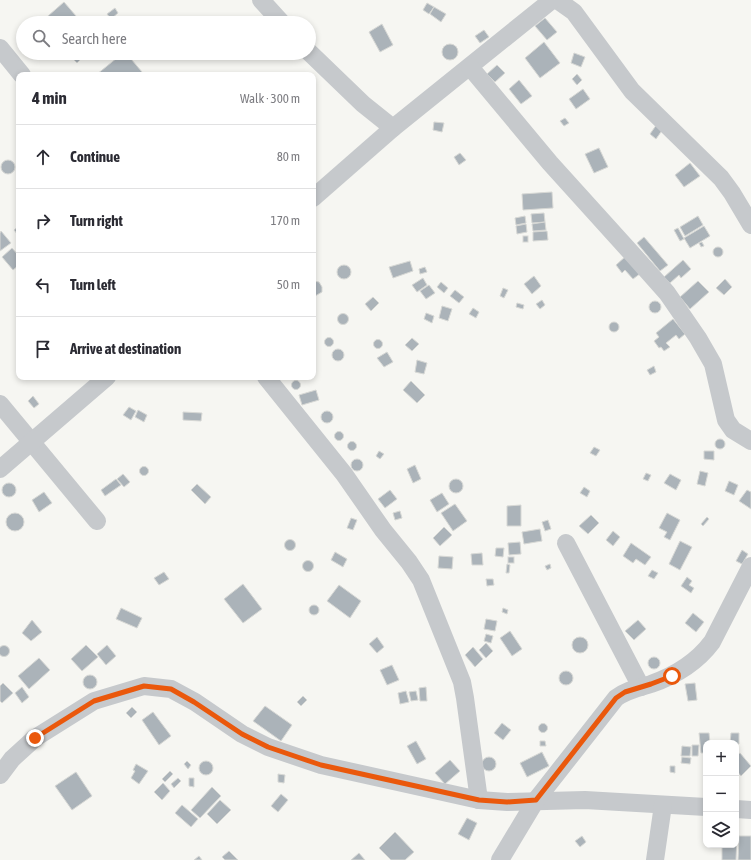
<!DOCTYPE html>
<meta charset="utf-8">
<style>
body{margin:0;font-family:"Asap Condensed",sans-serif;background:#f7f7f7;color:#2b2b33}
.controls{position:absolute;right:12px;bottom:12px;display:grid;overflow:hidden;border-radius:8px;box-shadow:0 2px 6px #0003}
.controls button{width:36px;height:36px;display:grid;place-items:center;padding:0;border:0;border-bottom:1px solid #e1e1e2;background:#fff;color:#2b2b33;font:20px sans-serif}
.stop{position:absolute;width:12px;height:12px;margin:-9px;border:3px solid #ea580c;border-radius:50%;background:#fff}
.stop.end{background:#ea580c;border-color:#fff;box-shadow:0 1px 4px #0008}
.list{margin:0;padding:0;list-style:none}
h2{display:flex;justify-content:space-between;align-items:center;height:52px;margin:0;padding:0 16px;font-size:17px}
h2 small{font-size:13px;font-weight:400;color:#7c7c81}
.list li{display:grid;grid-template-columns:26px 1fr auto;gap:12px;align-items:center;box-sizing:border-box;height:64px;padding:0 16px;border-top:1px solid #e1e1e2}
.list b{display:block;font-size:15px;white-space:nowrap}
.list em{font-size:13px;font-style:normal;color:#7c7c81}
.icon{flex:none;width:22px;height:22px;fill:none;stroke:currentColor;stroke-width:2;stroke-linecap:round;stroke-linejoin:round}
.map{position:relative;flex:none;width:751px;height:860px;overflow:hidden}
.search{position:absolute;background:#fff;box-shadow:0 2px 6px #0003;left:16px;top:16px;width:300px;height:44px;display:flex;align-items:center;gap:10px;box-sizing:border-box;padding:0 14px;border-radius:22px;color:#7c7c81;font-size:15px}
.panel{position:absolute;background:#fff;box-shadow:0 2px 6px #0003;left:16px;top:72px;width:300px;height:308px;border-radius:8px}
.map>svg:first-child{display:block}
.building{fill:#abb3b9;stroke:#d7d8d5}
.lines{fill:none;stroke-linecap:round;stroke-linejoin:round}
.street{stroke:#c6c9cc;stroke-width:18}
.route{stroke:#ea580c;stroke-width:5}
</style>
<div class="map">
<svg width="751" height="860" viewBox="0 0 751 860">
<rect width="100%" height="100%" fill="#f6f6f2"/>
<g class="building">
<path d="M64 2 82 23H40Z"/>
<path d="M427 3 434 7 429 14 423 10Z"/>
<path d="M434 7 446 14 441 22 430 14Z"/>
<path d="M115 8 118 13 111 19 107 14Z"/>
<path d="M545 18 557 32 547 40 535 26Z"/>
<path d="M122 19 127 21 128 23H115L117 20Z"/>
<path d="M152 19 156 23H147L149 20Z"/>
<path d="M229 19 237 23H227Z"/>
<path d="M382 24 393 45 380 52 369 32Z"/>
<path d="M484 30 489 37 480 43 475 36Z"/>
<path d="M544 42 560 63 540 78 525 58Z"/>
<circle cx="450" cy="52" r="8"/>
<path d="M47 53H56L51 57Z"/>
<path d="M123 53H126L142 72 138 75H96Z"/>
<path d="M574 53 585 57 581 67 571 63Z"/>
<path d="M78 54 82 58 77 63 73 59Z"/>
<path d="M497 65 505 73 495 82 487 74Z"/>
<path d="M577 74 582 80 577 85 572 79Z"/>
<path d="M519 80 532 96 521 104 509 89Z"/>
<path d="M583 89 590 99 576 109 569 99Z"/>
<path d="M565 118 569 123 564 126 560 121Z"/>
<path d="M434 122 444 123 442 132 433 130Z"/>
<path d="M657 124 663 129 656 139 650 134Z"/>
<path d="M599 148 608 167 594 173 585 154Z"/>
<path d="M460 153 466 160 459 165 454 157Z"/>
<circle cx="8" cy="167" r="7"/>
<path d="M690 163 700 176 684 187 675 175Z"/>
<path d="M552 192 553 208 523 210 522 194Z"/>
<path d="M544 213 545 222 532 223 531 214Z"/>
<path d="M525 216 526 223 516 225 515 218Z"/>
<path d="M698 216 703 225 685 236 680 227Z"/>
<path d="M545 222 546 230 533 231 532 224Z"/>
<path d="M526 224 527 232 517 234 516 226Z"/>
<path d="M19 226V234L18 235 14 230Z"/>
<path d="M704 226 710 236 690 248 684 238Z"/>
<path d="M678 228 684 239 680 241 674 230Z"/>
<path d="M1 231 11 243 0 251V233Z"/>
<path d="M547 231 548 240 533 241V232Z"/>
<rect x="523" y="236" width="5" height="6"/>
<path d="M644 237 668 265 660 271 637 243Z"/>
<path d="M702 242 704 246 701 247 699 243Z"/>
<circle cx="718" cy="252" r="5"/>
<path d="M12 248 19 256V265L13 270 2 257Z"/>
<path d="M626 256 641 273 633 279 625 270 622 273 616 265Z"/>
<path d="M683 260 691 269 681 278 679 275 670 283 664 277Z"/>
<path d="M410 261 413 271 393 278 389 267Z"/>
<circle cx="344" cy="272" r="7"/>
<path d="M425 267 427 272 420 274 419 269Z"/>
<path d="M534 276 541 286 532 294 524 284Z"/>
<path d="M423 278 427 285 417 292 412 285Z"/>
<path d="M725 279 732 287 724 295 716 288Z"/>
<path d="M313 281 319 282 322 287V292L315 296H313Z"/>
<path d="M698 281 709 292 690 309 680 297Z"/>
<path d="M441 282 448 288 444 293 437 287Z"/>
<path d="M429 285 435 293 426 299 420 291Z"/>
<path d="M503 288 508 290 504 298 500 296Z"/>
<path d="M455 290 464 297 459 303 450 296Z"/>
<path d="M373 297 379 303 371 311 365 304Z"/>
<path d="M542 300 545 305 540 309 536 304Z"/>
<circle cx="655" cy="307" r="6"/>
<path d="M517 303 524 305 523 309 516 307Z"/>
<path d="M442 306 452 309 448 321 439 318Z"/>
<path d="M473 308 479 312 476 318 469 314Z"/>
<path d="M426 313 434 316 432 323 424 319Z"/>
<circle cx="343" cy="319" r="5.5"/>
<path d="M673 319 685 334 679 339 676 335 666 343 670 347 664 351 661 347 659 348 654 341 659 337 656 333Z"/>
<circle cx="614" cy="327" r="5"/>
<circle cx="329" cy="342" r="4.5"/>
<path d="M412 338 419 344 412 351 405 345Z"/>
<circle cx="378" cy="344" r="4.5"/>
<circle cx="338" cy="355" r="6"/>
<path d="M387 352 393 362 384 367 377 358Z"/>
<path d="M417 360 427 363 424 374 415 372Z"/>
<path d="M654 366 656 372 650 375 647 370Z"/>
<circle cx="296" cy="385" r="4.5"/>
<path d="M411 381 425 395 417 403 403 390Z"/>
<path d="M316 390 319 400 302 405 299 395Z"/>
<path d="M33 396 39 404 34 408 28 401Z"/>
<path d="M129 407 136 411 131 420 123 415Z"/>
<path d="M138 410 147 415 144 422 135 417Z"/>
<circle cx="327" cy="417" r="6"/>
<path d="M183 412 202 413 201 421 183 420Z"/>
<circle cx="339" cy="436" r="4.5"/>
<circle cx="720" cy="444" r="5"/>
<circle cx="352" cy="446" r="4.5"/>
<path d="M594 447 600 450 596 456 590 453Z"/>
<path d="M379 451 384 454 380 459 376 456Z"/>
<path d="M704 451H714V460L704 459Z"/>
<circle cx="357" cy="465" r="6"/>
<path d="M415 465 421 479 413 483 407 469Z"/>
<circle cx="144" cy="471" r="4.5"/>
<path d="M700 471 708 473 705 486 697 484Z"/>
<path d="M646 473 651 475 648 481 643 479Z"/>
<path d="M123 474 130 482 124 487 117 479Z"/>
<path d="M670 474 681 480 676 490 664 483Z"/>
<path d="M116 479 121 485 105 496 101 490Z"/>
<circle cx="456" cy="486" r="7"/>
<path d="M729 481 738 485 734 495 725 491Z"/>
<circle cx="9" cy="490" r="7"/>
<path d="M197 484 211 497 205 504 191 490Z"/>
<path d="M584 487 590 491 587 497 580 493Z"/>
<path d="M390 490 397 499 385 508 378 499Z"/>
<path d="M747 490 751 492V509L739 501Z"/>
<path d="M44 492 52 503 39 512 32 500Z"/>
<path d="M442 493 449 504 437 512 430 500Z"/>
<path d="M455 504 467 521 453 531 441 513Z"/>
<path d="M521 505V526H507V506Z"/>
<path d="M400 511 402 518 395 520 393 513Z"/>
<path d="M667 513 680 520 670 540 664 537 667 532 659 528Z"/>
<circle cx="15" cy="522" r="9"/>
<path d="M591 515 599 523 588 534 579 526Z"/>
<path d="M707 517 709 519 703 526 701 524Z"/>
<path d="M351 518 357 520 353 530 347 528Z"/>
<path d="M548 520 551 529 545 531 542 522Z"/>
<path d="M444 527 452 535 440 546 433 538Z"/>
<path d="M540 529 542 541 524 544 522 532Z"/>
<path d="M613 531 620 537 613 546 606 540Z"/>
<circle cx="290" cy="545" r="5.5"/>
<path d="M680 541 692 547 680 570 669 564Z"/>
<path d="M520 542 521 554 509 555 508 543Z"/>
<path d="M631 543 651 557 645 565 636 559 633 563 623 556Z"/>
<path d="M496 548H504L503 557 495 556Z"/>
<path d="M742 550 748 554 742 564 736 561Z"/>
<path d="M335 552 347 559 343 567 331 560Z"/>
<path d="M482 553 483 565H472L471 554Z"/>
<path d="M439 556 453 557 452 569 438 568Z"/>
<rect x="508" y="557" width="6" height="6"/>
<circle cx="308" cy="566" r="5.5"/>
<path d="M507 564 510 565 509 573H506Z"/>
<path d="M550 564 551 568 547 570 545 566Z"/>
<path d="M652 570 658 573 654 579 648 576Z"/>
<path d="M164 572 169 579 159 585 154 578Z"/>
<path d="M687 577 692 581 689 585 694 588 691 593 681 586Z"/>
<path d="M486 579H493L494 585 487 586Z"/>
<path d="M243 584 262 609 243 623 224 599Z"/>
<path d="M339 585 361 601 350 618 327 601Z"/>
<circle cx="314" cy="610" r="5"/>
<path d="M121 608 142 618 137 628 116 619Z"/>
<path d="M503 608 508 610 507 614 502 612Z"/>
<path d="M693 613 704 622 696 632 685 623Z"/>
<path d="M486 619 497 621 495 631 484 629Z"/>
<path d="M32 620 42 632 31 641 22 633Z"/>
<path d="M638 620 646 629 634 640 625 631Z"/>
<path d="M510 631 522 649 512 656 500 638Z"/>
<path d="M486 634 493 636 491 643 484 641Z"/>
<circle cx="580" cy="645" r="8"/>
<path d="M377 637 384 647 377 653 369 644Z"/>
<path d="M486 643 493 651 486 658 479 650Z"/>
<path d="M86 645 98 657 82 671 71 659Z"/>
<path d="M107 645 116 656 106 665 97 654Z"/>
<circle cx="4" cy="651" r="5.5"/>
<path d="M473 647 483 659 475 667 465 655Z"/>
<circle cx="654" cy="663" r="6"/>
<path d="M39 658 50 670 29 689 18 676Z"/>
<path d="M392 665 399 680 387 685 380 670Z"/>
<circle cx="566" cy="678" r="7"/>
<circle cx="90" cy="682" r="7"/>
<path d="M3 683 13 693 2 703 0 701V686Z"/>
<path d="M695 683 697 700 688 701 685 684Z"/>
<path d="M22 687 29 697 22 703 15 693Z"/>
<path d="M426 687 427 701H420L419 688Z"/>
<path d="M406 691 409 702 400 704 398 693Z"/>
<path d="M416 691 418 700 411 701 409 692Z"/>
<path d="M303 696 307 700 301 706 297 702Z"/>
<path d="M265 706 292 725 281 741 253 721Z"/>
<path d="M132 707 137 712 131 718 126 713Z"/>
<path d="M153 712 171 736 159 745 142 720Z"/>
<path d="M502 723 511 730 503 740 494 733Z"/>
<circle cx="543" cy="728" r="4.5"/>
<path d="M699 733H709L710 743H706V753H701Z"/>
<path d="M731 733H739V744L730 743Z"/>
<path d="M416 741 426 759 417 764 407 746Z"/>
<path d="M540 741H545L546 746H540Z"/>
<path d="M692 745H699L698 756H692Z"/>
<path d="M682 746 691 747 690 756H681Z"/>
<path d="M542 752 549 766 527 777 520 763Z"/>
<path d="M740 753 751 766 741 776 736 770V756Z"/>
<path d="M682 757 691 758 690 764 681 763Z"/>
<circle cx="489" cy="764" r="7"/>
<path d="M450 760 460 771 445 784 435 773Z"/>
<circle cx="206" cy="768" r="7"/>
<path d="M187 761 191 765 188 769 184 764Z"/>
<path d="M136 764 148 771 139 784 131 778 135 771 133 770Z"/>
<path d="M670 766H675V773L670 772Z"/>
<path d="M170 771 173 774 165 782 162 779Z"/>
<path d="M76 772 92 796 72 810 55 786Z"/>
<path d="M278 774 285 775 284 783 278 782Z"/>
<path d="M178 778 181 781 174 788 171 784Z"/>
<path d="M189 778H194V787L189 786Z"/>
<path d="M163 783 170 791 162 800 154 792Z"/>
<path d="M212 787 221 796 200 818 191 810Z"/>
<path d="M281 794 288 800 278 812 271 806Z"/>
<path d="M220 800 231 810 217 824 207 814Z"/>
<path d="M182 805 198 819 191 827 175 813Z"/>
<path d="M467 818 477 823 469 840 458 834Z"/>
<path d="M395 832 414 852 405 860H391L379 848Z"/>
<path d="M582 836 586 842 580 847 575 841Z"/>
<path d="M739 836H751V860H738Z"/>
<path d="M736 837H737L736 860H722V845H736Z"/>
<path d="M229 851 238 860H225L222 857Z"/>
<path d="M359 853 365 860H351Z"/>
<path d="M199 856 202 860H194Z"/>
</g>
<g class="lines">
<g class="street">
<path d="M261 0 282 23"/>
<path d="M557 0 574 12 632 91 721 178 732 193 751 225"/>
<path d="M0 48 22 75"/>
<path d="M309 52 363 104 393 128 552 0"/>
<path d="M470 67 550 163 635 257 667 293 698 338 713 364 726 420 733 430 751 441"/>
<path d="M313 198 393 128"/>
<path d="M266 377 344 474 383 530 409 562 421 580 462 682 465 698 479 800"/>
<path d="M0 404 97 521"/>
<path d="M0 469 107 377"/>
<path d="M566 543 641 687"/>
<path d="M0 775 12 759 35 738 94 701 144 686 171 689 195 702 242 734 268 747 321 765 479 800 507 802 585 800 706 807"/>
<path d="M736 809 751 810"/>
<path d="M500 860 536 800 616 698C627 690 638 688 651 684 674 676 697 662 712 642L751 566"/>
<path d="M655 860 663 805"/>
</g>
</g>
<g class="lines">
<path class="route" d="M35 738 94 701 144 686 171 689 194 702 242 734 268 747 321 765 479 800 507 802 536 800 616 698 625 692 651 684 672 676"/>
</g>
</svg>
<div class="controls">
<button>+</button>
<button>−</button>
<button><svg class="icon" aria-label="layers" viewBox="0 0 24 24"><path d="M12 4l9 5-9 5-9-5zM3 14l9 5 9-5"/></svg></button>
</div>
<div class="stop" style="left:672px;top:676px"></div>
<div class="stop end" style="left:35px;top:738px"></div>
<div class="search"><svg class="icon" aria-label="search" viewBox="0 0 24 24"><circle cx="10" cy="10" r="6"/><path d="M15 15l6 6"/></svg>Search here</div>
<section class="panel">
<h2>4 min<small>Walk · 300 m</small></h2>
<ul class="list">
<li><svg class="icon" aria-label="ahead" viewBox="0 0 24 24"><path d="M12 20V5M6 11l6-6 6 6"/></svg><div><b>Continue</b></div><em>80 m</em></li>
<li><svg class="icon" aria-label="right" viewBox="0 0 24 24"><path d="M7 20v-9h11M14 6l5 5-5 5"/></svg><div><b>Turn right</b></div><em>170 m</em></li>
<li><svg class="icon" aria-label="left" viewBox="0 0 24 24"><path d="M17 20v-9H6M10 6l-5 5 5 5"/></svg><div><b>Turn left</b></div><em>50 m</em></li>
<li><svg class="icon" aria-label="arrive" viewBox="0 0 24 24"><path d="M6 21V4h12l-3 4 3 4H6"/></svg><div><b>Arrive at destination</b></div></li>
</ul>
</section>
</div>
